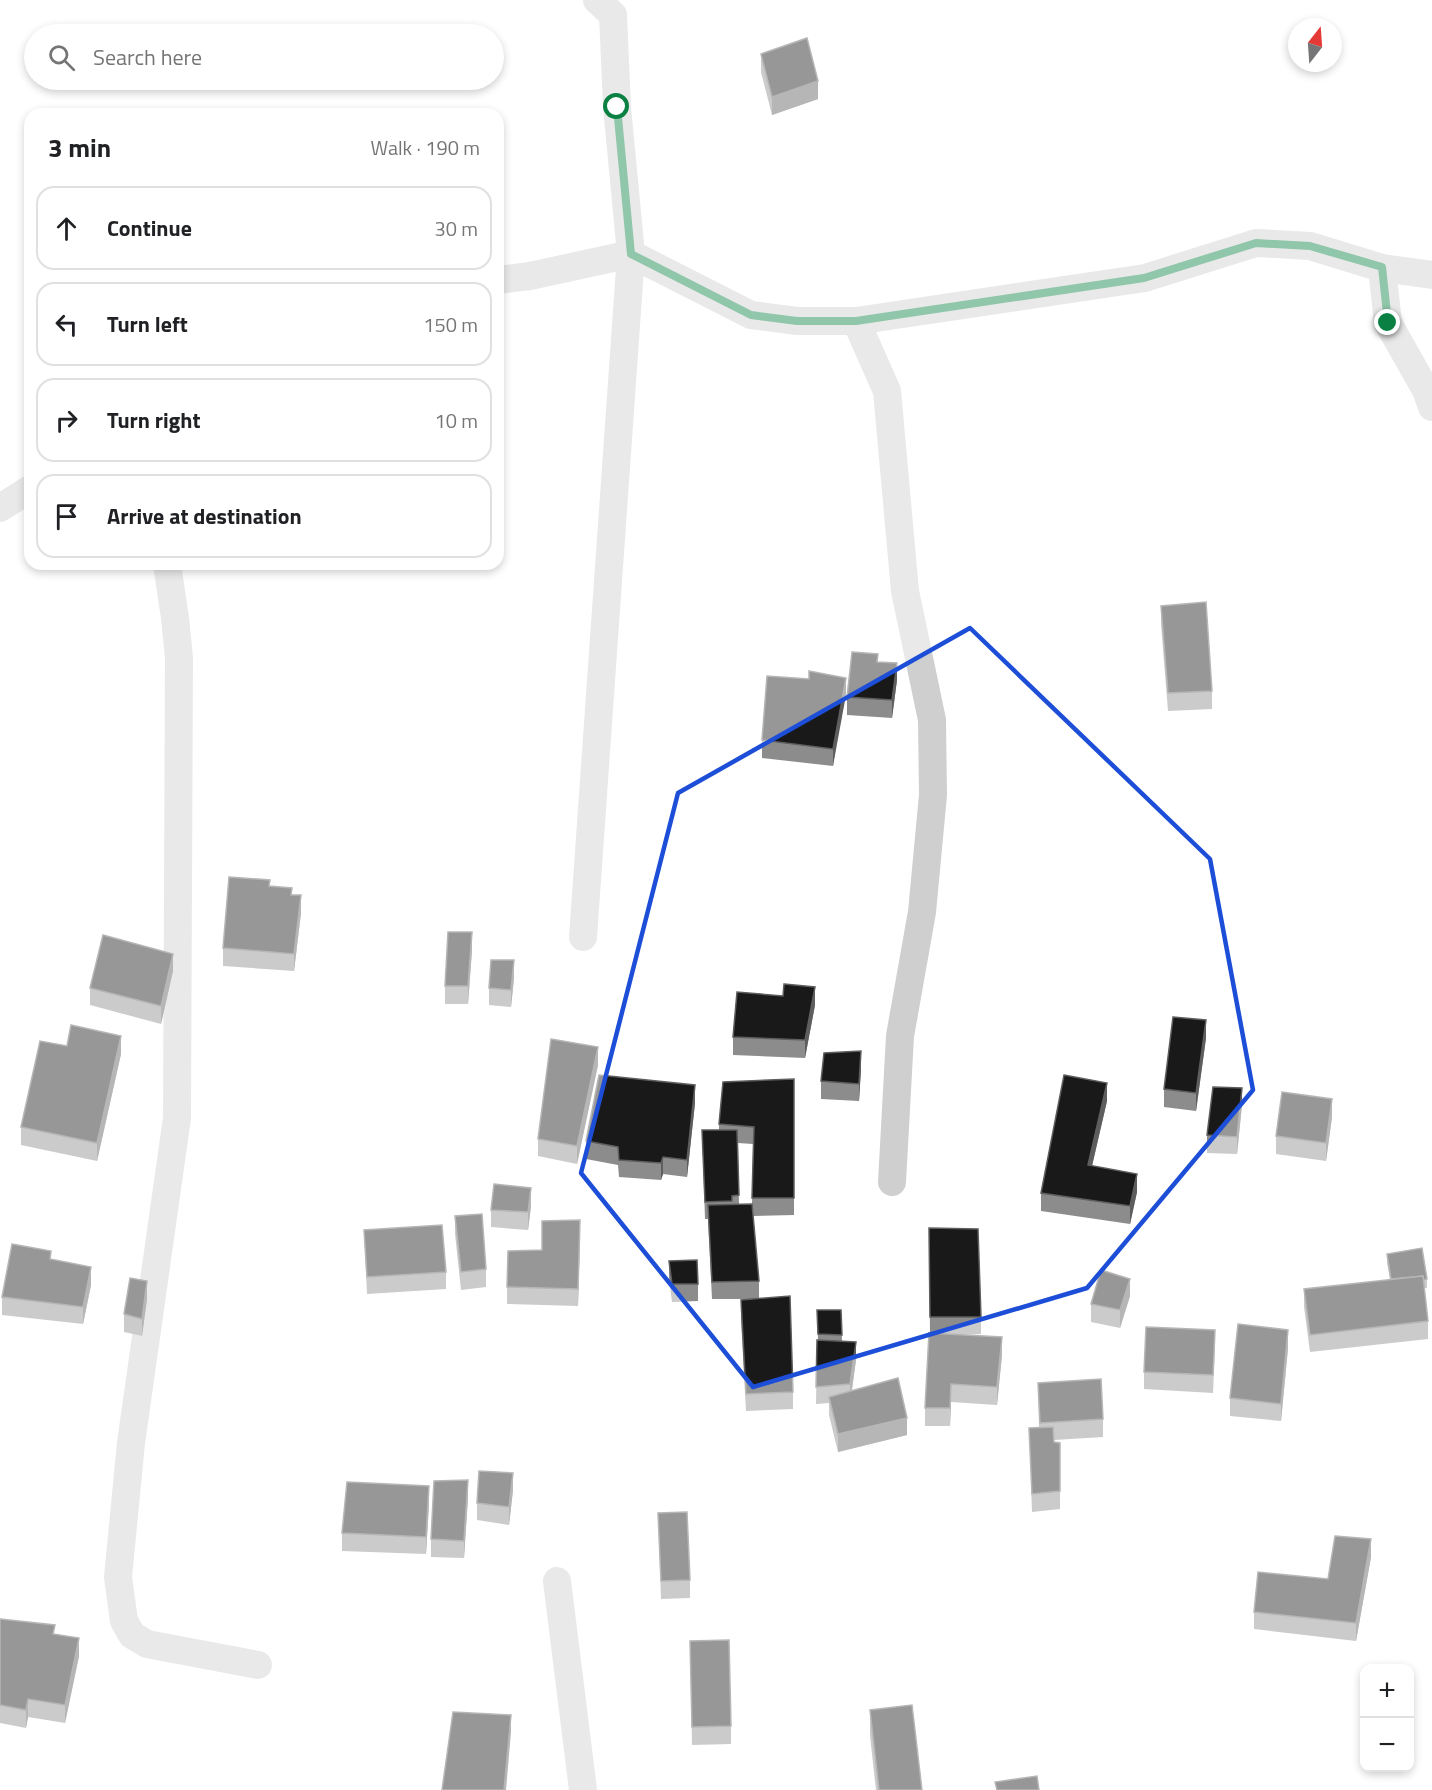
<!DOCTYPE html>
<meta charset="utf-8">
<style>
body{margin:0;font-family:"Titillium Web",sans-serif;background:#f6f6f6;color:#202124}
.controls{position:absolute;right:18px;bottom:18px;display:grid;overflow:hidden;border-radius:12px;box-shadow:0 3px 9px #0003}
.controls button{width:54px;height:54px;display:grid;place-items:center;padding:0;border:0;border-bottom:2px solid #e0e0e0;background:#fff;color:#202124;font:30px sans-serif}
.compass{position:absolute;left:1288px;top:18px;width:54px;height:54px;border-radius:50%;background:#fff;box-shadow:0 3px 9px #0003;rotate:17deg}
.stop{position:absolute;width:18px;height:18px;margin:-14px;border:4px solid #0b8043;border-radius:50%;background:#fff}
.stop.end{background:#0b8043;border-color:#fff;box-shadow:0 2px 6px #0008}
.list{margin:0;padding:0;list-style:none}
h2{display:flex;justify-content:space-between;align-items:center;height:78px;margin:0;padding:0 24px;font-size:26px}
h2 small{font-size:20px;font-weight:400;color:#757577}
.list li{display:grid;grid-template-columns:39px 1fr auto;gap:18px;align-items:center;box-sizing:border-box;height:84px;margin:0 12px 12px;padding:0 12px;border:2px solid #e0e0e0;border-radius:18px}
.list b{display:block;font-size:22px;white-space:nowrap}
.list em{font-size:20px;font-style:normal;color:#757577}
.icon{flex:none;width:33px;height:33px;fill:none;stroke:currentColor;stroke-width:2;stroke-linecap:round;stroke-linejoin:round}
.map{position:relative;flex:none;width:1432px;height:1790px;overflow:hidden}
.search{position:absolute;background:#fff;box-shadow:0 3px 9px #0003;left:24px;top:24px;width:480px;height:66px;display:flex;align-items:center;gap:15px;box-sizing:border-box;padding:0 21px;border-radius:33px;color:#757577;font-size:22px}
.panel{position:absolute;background:#fff;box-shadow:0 3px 9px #0003;left:24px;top:108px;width:480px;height:462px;border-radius:18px}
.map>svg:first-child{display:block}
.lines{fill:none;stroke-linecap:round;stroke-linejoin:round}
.minor{stroke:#cfcfcf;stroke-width:28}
.wall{fill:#8c8c8c;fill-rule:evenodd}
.shaded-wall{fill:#5e5e5e}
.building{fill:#191919;stroke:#5e5e5e;stroke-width:1.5}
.route{stroke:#0b8043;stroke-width:8}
.marked{fill:none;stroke:#1d4ed8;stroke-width:4.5;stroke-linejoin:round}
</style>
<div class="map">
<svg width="1432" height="1790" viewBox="0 0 1432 1790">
<rect width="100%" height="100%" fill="#fff"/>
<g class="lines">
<g class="minor">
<path d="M1382 268 1388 323 1426 390 1432 407"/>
<path d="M498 280 530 276 631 254 751 315 797 321H856L1145 278 1256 243 1310 246 1382 268 1432 275"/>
<path d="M856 321 887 391 905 591 932 720 933 795 922 912 900 1036 892 1182"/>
<path d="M0 508 30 489"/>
<path d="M167 564 175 618 179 658 177 1118 131 1443 118 1577 124 1621 132 1635 147 1644 258 1665"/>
<path d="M583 937 631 254 617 107 613 15 597 0"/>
<path d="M557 1581 583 1790"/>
</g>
</g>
<g class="wall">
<path d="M761 54 818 99 772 115 761 72Z"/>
<path d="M1161 606 1212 691V709L1168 711 1161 624Z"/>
<path d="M846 678 833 766 762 758V740L809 679Z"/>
<path d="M897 680 892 718 847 715V697Z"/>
<path d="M270 886 292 895 301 913 294 971 223 966V948Z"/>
<path d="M472 950 468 1004H445V986Z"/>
<path d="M173 971 161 1024 90 1005V988Z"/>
<path d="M514 978 511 1007 489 1005V988Z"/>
<path d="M815 1005 805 1058 733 1055V1037Z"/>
<path d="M1206 1038 1196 1111 1164 1107V1089Z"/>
<path d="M67 1046 121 1054 97 1161 21 1145V1127Z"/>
<path d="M598 1065 577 1164 538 1156V1139Z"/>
<path d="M861 1069 859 1101 821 1099V1081Z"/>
<path d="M794 1079V1215L753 1216 759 1281V1299L793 1392V1409L746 1411 741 1318V1300L757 1299H712L708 1219H705L702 1130H719V1124ZM738 1143 753 1144 752 1205H739Z"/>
<path d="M1107 1101 1092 1166 1137 1192 1130 1224 1041 1211V1193Z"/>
<path d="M695 1103 687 1177 663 1174 661 1180 619 1177 618 1165 586 1159V1141Z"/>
<path d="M1242 1105 1237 1154 1207 1153V1135Z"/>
<path d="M1332 1117 1326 1161 1276 1154V1136Z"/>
<path d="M531 1206 528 1230 491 1227V1210Z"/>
<path d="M455 1216 486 1269V1287L461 1290 455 1234Z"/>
<path d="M929 1228 981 1317V1334L954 1335 1002 1355 997 1405 951 1402 950 1426H925V1408L930 1333Z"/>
<path d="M364 1230 446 1272V1289L367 1294Z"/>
<path d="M580 1238 578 1306 507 1304V1287L542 1250Z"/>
<path d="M1387 1254 1427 1279V1288H1424L1428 1321V1339L1310 1352 1304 1307V1289L1390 1280 1387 1263Z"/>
<path d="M51 1259 91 1285 83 1324 2 1315V1297Z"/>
<path d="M669 1261 698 1284V1301L672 1302 669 1279Z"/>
<path d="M1130 1296 1120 1328 1091 1322V1304Z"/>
<path d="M147 1299 142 1336 124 1332V1314Z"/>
<path d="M817 1310H841L842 1341 856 1360 852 1391 907 1435 838 1452 829 1415V1403L816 1404 817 1340H818Z"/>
<path d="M1215 1348 1213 1393 1144 1389V1372Z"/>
<path d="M1288 1348 1281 1421 1230 1416V1398Z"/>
<path d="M1038 1383 1103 1419V1437L1054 1440V1442L1060 1443V1509L1032 1512 1029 1428 1039 1427Z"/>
<path d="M513 1490 509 1525 477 1520V1503Z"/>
<path d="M468 1498 464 1558 431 1557V1539Z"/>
<path d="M429 1504 426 1554 342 1551V1533Z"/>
<path d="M658 1513 690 1580V1598L661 1599Z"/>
<path d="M1371 1557 1356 1641 1254 1629V1612L1328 1579Z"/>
<path d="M0 1619 55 1634 79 1656 65 1723 28 1717 26 1728 0 1723Z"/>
<path d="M690 1641 731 1726V1744L692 1745Z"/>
<path d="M870 1710 922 1790H876L870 1736Z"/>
</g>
<g class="shaded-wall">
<path d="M818 81V99L772 115V97Z"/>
<path d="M897 663V680L892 718V700Z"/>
<path d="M846 678V695L833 766V749Z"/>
<path d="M301 895V913L294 971V954Z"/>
<path d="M472 932V950L468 1004V986Z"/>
<path d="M173 954V971L161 1024V1006Z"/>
<path d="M514 960V978L511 1007V990Z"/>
<path d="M815 987V1005L805 1058V1040Z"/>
<path d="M1206 1020V1038L1196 1111V1093Z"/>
<path d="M121 1036V1054L97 1161V1143Z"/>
<path d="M598 1047V1065L577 1164V1146Z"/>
<path d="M861 1051V1069L859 1101V1084Z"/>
<path d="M1107 1083V1101L1088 1183V1165Z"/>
<path d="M695 1085V1103L687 1177V1160Z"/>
<path d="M1242 1088V1105L1237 1154V1137Z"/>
<path d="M1332 1099V1117L1326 1161V1143Z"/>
<path d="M663 1157V1174L661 1180V1163Z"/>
<path d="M1137 1174V1192L1130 1224V1206Z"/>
<path d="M531 1188V1206L528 1230V1212Z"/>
<path d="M580 1220V1238L578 1306V1289Z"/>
<path d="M91 1267V1285L83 1324V1307Z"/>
<path d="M1130 1279V1296L1120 1328V1310Z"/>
<path d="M147 1281V1299L142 1336V1319Z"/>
<path d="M1288 1330V1348L1281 1421V1404Z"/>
<path d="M1002 1337V1355L997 1405V1387Z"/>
<path d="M856 1342V1360L850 1401V1384Z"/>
<path d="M951 1384V1402L950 1426V1408Z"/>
<path d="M907 1418V1435L838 1452V1434Z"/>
<path d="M513 1473V1490L509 1525V1507Z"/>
<path d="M468 1480V1498L464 1558V1541Z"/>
<path d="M429 1486V1504L426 1554V1537Z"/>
<path d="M1371 1539V1557L1356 1641V1623Z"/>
<path d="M79 1638V1656L65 1723V1705Z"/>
<path d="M28 1699V1717L26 1728V1710Z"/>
<path d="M511 1715V1732L506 1790H504Z"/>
</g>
<g class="building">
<path d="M807 38 818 81 772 97 761 54Z"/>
<path d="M1206 602 1212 691 1168 693 1161 606Z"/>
<path d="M852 652 878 654 877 662 897 663 892 700 847 697Z"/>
<path d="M809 671 846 678 833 749 762 740 767 676 809 679Z"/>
<path d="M229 877 270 880 269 886 292 888 291 895H301L294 954 223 948Z"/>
<path d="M448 932H472L468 986H445Z"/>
<path d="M103 935 173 954 161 1006 90 988Z"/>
<path d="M491 960H514L511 990 489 988Z"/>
<path d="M784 984 815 987 805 1040 733 1037 737 992 783 996Z"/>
<path d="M1173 1017 1206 1020 1196 1093 1164 1089Z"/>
<path d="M71 1025 121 1036 97 1143 21 1127 40 1041 67 1046Z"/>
<path d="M551 1039 598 1047 577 1146 538 1139Z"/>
<path d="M861 1051 859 1084 821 1081 824 1053Z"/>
<path d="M599 1075 695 1085 687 1160 663 1157 661 1163 619 1160 618 1147 586 1141Z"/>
<path d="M1064 1075 1107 1083 1088 1165 1137 1174 1130 1206 1041 1193Z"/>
<path d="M794 1079V1198H752L754 1127 719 1124 723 1082Z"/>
<path d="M1213 1087 1242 1088 1237 1137 1207 1135Z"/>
<path d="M1282 1092 1332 1099 1326 1143 1276 1136Z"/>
<path d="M702 1130H737L739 1195 732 1196V1201L705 1202Z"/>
<path d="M494 1184 531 1188 528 1212 491 1210Z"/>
<path d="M752 1204 759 1281 712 1282 708 1205Z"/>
<path d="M482 1214 486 1269 461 1272 455 1216Z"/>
<path d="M580 1220 578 1289 507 1287 508 1251 542 1250V1221Z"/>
<path d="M442 1225 446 1272 367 1277 364 1230Z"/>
<path d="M929 1228 978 1229 981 1317H930Z"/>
<path d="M12 1244 51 1251 50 1259 91 1267 83 1307 2 1297Z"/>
<path d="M1422 1248 1427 1279 1423 1280V1276L1391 1279 1387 1254Z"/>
<path d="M697 1260 698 1284H672L669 1261Z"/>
<path d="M1101 1270 1130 1279 1120 1310 1091 1304Z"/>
<path d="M1423 1276 1428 1321 1310 1335 1304 1289Z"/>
<path d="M130 1278 147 1281 142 1319 124 1314Z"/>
<path d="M790 1296 793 1392 746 1394 741 1300Z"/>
<path d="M817 1310H841L842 1335 818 1334Z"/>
<path d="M1238 1324 1288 1330 1281 1404 1230 1398Z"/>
<path d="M1146 1327 1215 1330 1213 1375 1144 1372Z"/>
<path d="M929 1333 1002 1337 997 1387 951 1384 950 1408H925Z"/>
<path d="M817 1340 856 1342 850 1384 816 1387Z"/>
<path d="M898 1378 907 1418 838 1434 829 1397Z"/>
<path d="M1101 1379 1103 1419 1040 1423 1038 1383Z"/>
<path d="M1053 1427 1054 1442 1060 1443V1491L1032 1494 1029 1428Z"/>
<path d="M479 1471 513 1473 509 1507 477 1503Z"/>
<path d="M468 1480 464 1541 431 1539 434 1481Z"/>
<path d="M347 1482 429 1486 426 1537 342 1533Z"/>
<path d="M687 1512 690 1580 661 1581 658 1513Z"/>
<path d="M1335 1536 1371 1539 1356 1623 1254 1612 1258 1572 1328 1579Z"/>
<path d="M0 1619 55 1625 53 1634 79 1638 65 1705 28 1699 26 1710 0 1705Z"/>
<path d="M729 1640 731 1726 692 1727 690 1641Z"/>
<path d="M912 1705 922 1790H879L870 1710Z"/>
<path d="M453 1712 511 1715 504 1790H442Z"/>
<path d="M1037 1776 1039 1790H997L995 1782Z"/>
</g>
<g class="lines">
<path class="route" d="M617 107 631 254 751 315 797 321H856L1144 278 1256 243 1310 246 1382 267 1388 323"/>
</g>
<path d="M0 0H1432V1790H0ZM970 628 1210 859 1253 1090 1087 1288 753 1387 581 1173 678 793Z" fill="#fff" fill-opacity=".55" fill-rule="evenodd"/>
<path class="marked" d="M970 628 1210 859 1253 1090 1087 1288 753 1387 581 1173 678 793Z"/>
</svg>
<div class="controls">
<button>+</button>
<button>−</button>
</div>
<svg class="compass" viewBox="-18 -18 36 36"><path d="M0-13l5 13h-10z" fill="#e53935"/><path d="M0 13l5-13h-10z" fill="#757577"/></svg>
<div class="stop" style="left:617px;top:107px"></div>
<div class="stop end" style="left:1388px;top:323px"></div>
<div class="search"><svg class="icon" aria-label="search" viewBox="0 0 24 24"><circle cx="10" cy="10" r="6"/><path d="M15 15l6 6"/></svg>Search here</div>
<section class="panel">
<h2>3 min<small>Walk · 190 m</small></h2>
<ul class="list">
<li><svg class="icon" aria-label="ahead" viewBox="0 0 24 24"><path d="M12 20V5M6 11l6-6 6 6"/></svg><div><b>Continue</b></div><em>30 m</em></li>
<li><svg class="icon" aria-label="left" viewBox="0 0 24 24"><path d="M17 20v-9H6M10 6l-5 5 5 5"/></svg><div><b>Turn left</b></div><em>150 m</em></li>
<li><svg class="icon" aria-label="right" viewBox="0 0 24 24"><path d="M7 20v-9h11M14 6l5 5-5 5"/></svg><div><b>Turn right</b></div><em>10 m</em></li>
<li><svg class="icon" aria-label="arrive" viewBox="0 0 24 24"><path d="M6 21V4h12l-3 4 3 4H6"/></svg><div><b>Arrive at destination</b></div></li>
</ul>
</section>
</div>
